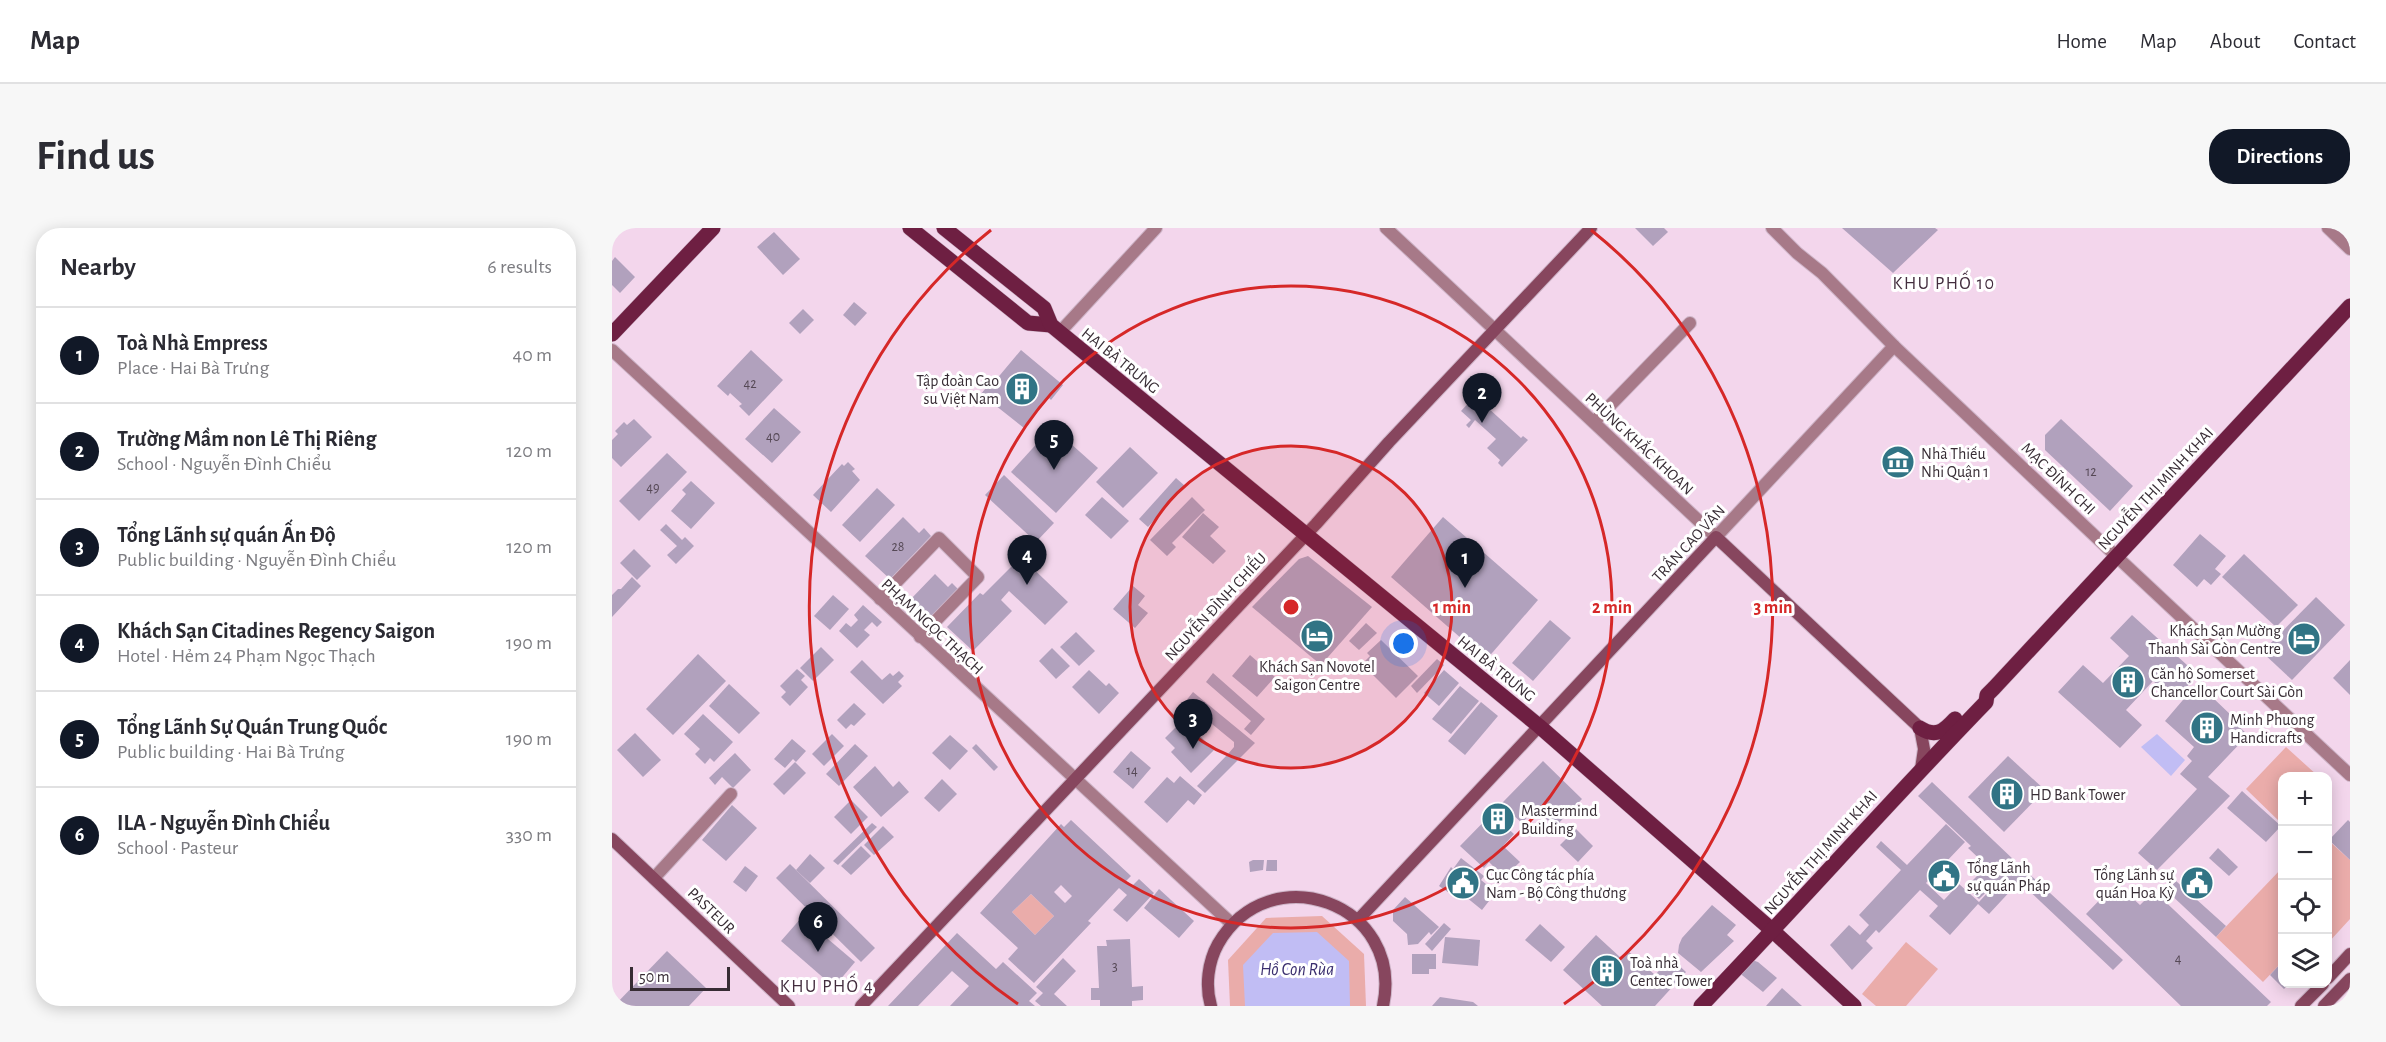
<!DOCTYPE html>
<meta charset="utf-8">
<style>
body{margin:0;font-family:"Alegreya Sans",sans-serif;background:#f7f7f7;color:#2b2b33}
.controls{position:absolute;right:18px;bottom:18px;display:grid;overflow:hidden;border-radius:12px;box-shadow:0 3px 15px #0003}
.controls button{width:54px;height:54px;display:grid;place-items:center;padding:0;border:0;border-bottom:2px solid #e1e1e2;background:#fff;color:#2b2b33;font:30px sans-serif}
.scale{position:absolute;left:18px;bottom:15px;width:100px;box-sizing:border-box;padding-left:6px;border:3px solid #372c34;border-top:0;font-size:16px;line-height:21px;white-space:nowrap;color:#372c34;-webkit-text-stroke:4px #fff;paint-order:stroke}
.you{position:absolute;left:792px;top:416px;width:21px;height:21px;margin:-15px;border:4px solid #fff;border-radius:50%;background:#1a73e8;box-shadow:0 0 0 9px #1a73e833}
.badge{display:grid;place-items:center;width:39px;height:39px;border-radius:50%;background:#111827;color:#fff;font-size:20px;font-weight:700}
.pin{position:absolute;translate:-50% -50px;filter:drop-shadow(0 2px 3px #0008)}
.pin::after{content:'';position:absolute;top:32px;width:21px;height:18px;background:inherit;clip-path:polygon(0 0,100% 0,50% 100%)}
.list{margin:0;padding:0;list-style:none}
h2{display:flex;justify-content:space-between;align-items:center;height:78px;margin:0;padding:0 24px;font-size:26px}
h2 small{font-size:20px;font-weight:400;color:#7c7c81}
.list li{display:grid;grid-template-columns:39px 1fr auto;gap:18px;align-items:center;box-sizing:border-box;height:96px;padding:0 24px;border-top:2px solid #e1e1e2}
.list b{display:block;font-size:22px;white-space:nowrap}
.list p{margin:0;font-size:20px;white-space:nowrap;color:#7c7c81}
.list em{font-size:20px;font-style:normal;color:#7c7c81}
.icon{flex:none;width:33px;height:33px;fill:none;stroke:currentColor;stroke-width:2;stroke-linecap:round;stroke-linejoin:round}
.map{position:relative;flex:none;width:1738px;height:778px;overflow:hidden;border-radius:24px}
header{display:flex;align-items:center;gap:36px;box-sizing:border-box;height:84px;padding:0 30px;background:#fff;border-bottom:2px solid #e1e1e2}
header strong{font-size:28px}
nav{display:flex;gap:33px;margin-inline-start:auto;font-size:21px}
.intro{display:flex;align-items:center;justify-content:space-between;box-sizing:border-box;height:144px;padding:0 36px}
h1{margin:0;font-size:42px}
.button{padding:15px 27px;border-radius:24px;background:#111827;color:#fff;font-size:21px;font-weight:700}
main{display:flex;gap:36px;padding:0 36px}
aside{flex:1;background:#fff;border-radius:24px;box-shadow:0 3px 15px #0003}
.map>svg:first-child{display:block}
.green{fill:#eaacaa}
.water{fill:#c1bdf4}
.building{fill:#b1a1bd;fill-rule:evenodd}
.lines{fill:none;stroke-linecap:round;stroke-linejoin:round}
.minor-casing{stroke:#cdb4c7;stroke-width:14}
.tertiary-casing{stroke:#cdb4c7;stroke-width:14}
.secondary-casing{stroke:#cdb4c7;stroke-width:14}
.primary-casing{stroke:#cdb4c7;stroke-width:16}
.minor{stroke:#a77988;stroke-width:12}
.tertiary{stroke:#a77988;stroke-width:12}
.secondary{stroke:#87465e;stroke-width:12}
.primary{stroke:#6e1f42;stroke-width:15}
.ring{fill:none;stroke:#d62828;stroke-width:3}
.labels{text-anchor:middle;stroke-width:6;stroke-linejoin:round;paint-order:stroke}
.number-label{font-size:14px;fill:#564956}
.street-label{font-size:16px;fill:#372c34;stroke:#fff}
.poi-label{font-size:16px;fill:#372c34;stroke:#fff;text-anchor:start}
.neighbourhood-label{font-size:18px;letter-spacing:1.5px;fill:#432d3e;stroke:#fff}
.water-label{font-size:18px;font-style:italic;fill:#3a2e6e;stroke:#fff}
.centre{fill:#d62828;stroke:#fff;stroke-width:3}
.ring-label{font-size:18px;text-anchor:middle;font-weight:bold;fill:#d62828;stroke:#fff;stroke-width:6;stroke-linejoin:round;paint-order:stroke}
</style>
<header>
<strong>Map</strong>
<nav><a>Home</a><a>Map</a><a>About</a><a>Contact</a></nav>
</header>
<div class="intro"><h1>Find us</h1><a class="button">Directions</a></div>
<main>
<aside>
<h2>Nearby<small>6 results</small></h2>
<ul class="list">
<li><span class="badge">1</span><div><b>Toà Nhà Empress</b><p>Place · Hai Bà Trưng</p></div><em>40 m</em></li>
<li><span class="badge">2</span><div><b>Trường Mầm non Lê Thị Riêng</b><p>School · Nguyễn Đình Chiểu</p></div><em>120 m</em></li>
<li><span class="badge">3</span><div><b>Tổng Lãnh sự quán Ấn Độ</b><p>Public building · Nguyễn Đình Chiểu</p></div><em>120 m</em></li>
<li><span class="badge">4</span><div><b>Khách Sạn Citadines Regency Saigon</b><p>Hotel · Hẻm 24 Phạm Ngọc Thạch</p></div><em>190 m</em></li>
<li><span class="badge">5</span><div><b>Tổng Lãnh Sự Quán Trung Quốc</b><p>Public building · Hai Bà Trưng</p></div><em>190 m</em></li>
<li><span class="badge">6</span><div><b>ILA - Nguyễn Đình Chiểu</b><p>School · Pasteur</p></div><em>330 m</em></li>
</ul>
</aside>
<div class="map">
<svg width="1738" height="778" viewBox="0 0 1738 778">
<rect width="100%" height="100%" fill="#f3d6ec"/>
<g class="green">
<path d="M1674 519 1706 548H1670V596L1634 561Z"/>
<path d="M1716 612 1738 632V691L1716 715Z"/>
<path d="M1670 640V734L1651 754 1604 709Z"/>
<path d="M419 666 442 688 423 707 400 684Z"/>
<path d="M710 688 752 726 754 778H618L616 732 654 690Z"/>
<path d="M1294 714 1326 741 1294 778H1264L1250 766Z"/>
</g>
<g class="water">
<path d="M1545 506 1573 532 1559 548 1529 519Z"/>
<path d="M705 704 737 733 738 778H633L631 737 661 705Z"/>
</g>
<g class="building">
<path d="M1023 0H1052L1056 4 1041 18Z"/>
<path d="M1230 0H1323L1326 2 1281 45Z"/>
<path d="M162 4 188 31 171 47 145 19Z"/>
<path d="M3 29 23 49 8 65 0 57V33Z"/>
<path d="M242 74 255 85 243 98 231 87Z"/>
<path d="M191 81 202 92 188 106 177 95Z"/>
<path d="M139 122 171 152 137 188 127 178 130 176 118 165 116 168 105 158Z"/>
<path d="M409 122 451 157 439 172 437 170 412 200 369 166 381 151 383 153Z"/>
<path d="M863 168 909 210 911 208 916 212 890 239 886 235 888 232 875 220 884 211 863 192 857 200 854 197 859 192 849 183Z"/>
<path d="M162 180 189 204 160 235 133 211Z"/>
<path d="M22 191 40 209 9 239 0 230V212L6 206 3 203 12 194 15 197Z"/>
<path d="M1449 191 1521 258 1498 283 1433 222V207Z"/>
<path d="M440 199 486 240 444 285 399 244Z"/>
<path d="M518 219 546 245 511 280 484 254Z"/>
<path d="M55 225 75 244 27 293 7 273Z"/>
<path d="M236 234 243 241 240 243 248 252 219 284 201 267 230 236 232 238Z"/>
<path d="M392 247 442 295 424 314 373 267Z"/>
<path d="M564 250 573 258 536 299 527 291Z"/>
<path d="M79 253 103 275 79 301 59 283 74 266 70 262Z"/>
<path d="M265 260 283 277 248 314 230 297Z"/>
<path d="M490 269 517 293 499 311 473 287Z"/>
<path d="M580 269 593 282 560 315 564 319 555 328 538 312Z"/>
<path d="M591 285 607 299 598 308 614 323 601 336 570 309Z"/>
<path d="M291 289 307 305 312 300 319 308 278 351 253 328Z"/>
<path d="M831 289 926 372 874 432 779 349Z"/>
<path d="M54 296 70 312 73 309 82 318 64 336 55 327 65 318 48 302Z"/>
<path d="M1588 306 1614 328 1603 341 1609 346 1599 357 1592 351 1585 359 1561 337Z"/>
<path d="M22 321 39 338 25 352 8 335Z"/>
<path d="M1632 326 1686 377 1664 399 1610 349Z"/>
<path d="M696 328 760 379 709 437 640 379 687 331Z"/>
<path d="M409 329 456 374 433 397 397 363 389 372 400 383 361 423 335 399 368 365 371 367Z"/>
<path d="M323 346 336 359 340 355 347 362 317 393 297 373Z"/>
<path d="M20 349 29 358 0 389V367L6 361H9Z"/>
<path d="M521 358 533 368 526 377 536 385 523 400 501 381Z"/>
<path d="M221 367 237 381 218 402 202 388Z"/>
<path d="M1704 369 1733 397 1680 452 1650 424Z"/>
<path d="M251 377 270 394 265 399 260 394 252 402 258 407 245 420 227 403 234 395 239 399 246 392 242 387Z"/>
<path d="M1520 387 1586 447 1562 472 1541 453 1514 482 1530 497 1508 520 1446 464 1471 437 1491 455 1517 428 1498 410Z"/>
<path d="M938 392 959 410 921 453 900 435Z"/>
<path d="M754 395 765 405 747 422 737 413Z"/>
<path d="M464 404 483 423 467 438 448 419Z"/>
<path d="M769 412 806 448 784 470 750 436 758 428 755 425Z"/>
<path d="M209 419 222 432 201 453 188 440Z"/>
<path d="M440 420 458 438 444 451 427 433Z"/>
<path d="M86 426 114 453 61 507 34 481Z"/>
<path d="M638 427 663 449 645 469 620 448Z"/>
<path d="M825 431 832 437 805 465 799 458Z"/>
<path d="M250 432 270 452 278 445 281 448 287 443 292 448 286 454 290 458 271 476 238 444Z"/>
<path d="M1738 432V467L1721 450Z"/>
<path d="M185 441 193 448 189 452 196 459 178 478 169 469 174 464 168 458Z"/>
<path d="M477 442 494 458 497 455 507 465 487 486 460 459Z"/>
<path d="M832 442 847 455 827 478 812 465Z"/>
<path d="M601 445 653 491 639 507 632 501 639 493 594 454Z"/>
<path d="M1588 452 1602 465 1599 468 1621 489 1619 491 1636 507 1596 549 1618 568 1545 642 1526 625 1585 561 1568 546 1580 533 1575 528 1582 519 1553 493Z"/>
<path d="M117 456 148 485 127 506 97 478Z"/>
<path d="M848 458 867 473 839 506 820 491Z"/>
<path d="M581 464 643 515 593 565 585 558 616 526 622 519V514L573 474Z"/>
<path d="M869 474 886 488 853 527 836 513Z"/>
<path d="M242 475 254 486 242 498 239 496 234 501 225 492Z"/>
<path d="M91 486 121 514 102 534 98 530 93 536 83 526 88 521 72 506Z"/>
<path d="M567 496 576 505 584 504 602 522 579 545 559 524 563 520 553 510Z"/>
<path d="M23 505 49 532 31 549 5 522Z"/>
<path d="M220 506 232 518 212 538 200 526Z"/>
<path d="M338 507 356 523 338 542 320 525Z"/>
<path d="M180 511 194 523 184 534 181 531 173 540 162 531Z"/>
<path d="M243 516 256 528 227 558 214 546Z"/>
<path d="M364 516 386 539 382 543 360 520Z"/>
<path d="M519 523 539 540 521 561 501 544Z"/>
<path d="M123 525 139 542 121 560 110 549 103 557 97 550Z"/>
<path d="M1396 528 1433 562 1392 604 1356 569Z"/>
<path d="M931 533 970 571 943 599 923 581 910 595 901 587 892 597 902 606 891 618 908 634 892 649 877 634 872 640 848 618Z"/>
<path d="M183 534 194 545 172 567 161 556Z"/>
<path d="M263 538 281 559 287 553 297 564 269 589 241 559Z"/>
<path d="M568 548 590 567 582 577 576 572 555 595 532 574 555 549 562 555Z"/>
<path d="M330 551 345 566 327 584 312 570Z"/>
<path d="M1320 554 1403 633 1511 732 1501 742 1413 659 1403 658 1377 686 1366 676 1338 707 1317 688 1326 678 1308 662 1267 705 1264 702 1254 713 1261 720 1240 742 1218 717 1237 697 1248 707 1257 697 1247 687 1289 642 1264 619 1269 613 1295 637 1334 596 1353 614 1314 655 1332 672 1347 656 1367 674 1388 651 1367 671 1354 659 1375 638 1356 620 1359 618 1306 568Z"/>
<path d="M1630 563 1669 598 1654 614 1615 580Z"/>
<path d="M239 572 256 589 239 606 222 589Z"/>
<path d="M120 577 145 600 114 633 90 612Z"/>
<path d="M459 592 519 648 514 653 520 658 527 651 542 665 515 694 501 682 515 667 507 660 476 693 479 695 422 755 396 731 406 720 368 685 449 596 452 599ZM449 657 460 668 453 675 442 664ZM419 666 442 688 423 707 400 684Z"/>
<path d="M1736 592 1738 594V632L1717 612Z"/>
<path d="M260 595 265 599 226 637 221 633Z"/>
<path d="M271 598 282 609 262 627 252 617Z"/>
<path d="M964 601 981 618 966 634 948 617Z"/>
<path d="M249 618 259 628 239 647 229 638Z"/>
<path d="M1606 620 1626 639 1617 648 1597 630Z"/>
<path d="M198 626 213 640 198 655 184 642Z"/>
<path d="M849 630 872 648 869 652 884 664 870 682 854 669 851 672 837 661 836 664 827 658 839 639 841 641Z"/>
<path d="M641 632H652L651 642 638 644 637 634Z"/>
<path d="M655 632H665V643H654Z"/>
<path d="M178 636 263 720 249 734 164 650Z"/>
<path d="M133 638 146 648 134 664 121 654Z"/>
<path d="M1564 653 1614 698 1604 709 1555 663Z"/>
<path d="M1504 655 1528 677 1542 663 1659 774 1655 778H1569L1474 686Z"/>
<path d="M547 661 582 693 567 710 532 680Z"/>
<path d="M793 669 827 699 819 707 817 704 806 716 796 717 795 706 781 693V682Z"/>
<path d="M1100 677 1124 697 1115 707 1122 713 1089 744 1066 725 1067 717 1070 710Z"/>
<path d="M190 689 243 734 222 759 169 713Z"/>
<path d="M832 695 839 701 820 723 813 716Z"/>
<path d="M928 696 953 719 939 734 913 712Z"/>
<path d="M345 705 384 741 391 734 425 765 417 773 423 778H338L357 758 340 743 306 778H276Z"/>
<path d="M984 707 1009 730 1016 723 1043 747 1059 730 1074 744 1043 778H990L951 742Z"/>
<path d="M833 709 868 712 866 738 830 735Z"/>
<path d="M518 711 520 759 531 758V772L520 773V778H488V772H479V760H487L485 718H495L494 712Z"/>
<path d="M55 723 94 760 77 778H2Z"/>
<path d="M800 726H824V741H817V746H800Z"/>
<path d="M451 730 464 743 442 766 455 778H429L423 773 431 765 424 759Z"/>
<path d="M1140 732 1146 734 1165 750 1151 764 1125 743Z"/>
<path d="M1670 734V756H1677L1672 761 1658 747Z"/>
<path d="M1170 760 1190 778H1154Z"/>
<path d="M828 769 861 774 866 778H820Z"/>
</g>
<g class="lines">
<defs>
<g id="minor">
<path d="M1716 0 1738 21"/>
<path d="M982 194 1078 95"/>
<path d="M268 371 327 310 366 349 308 409"/>
<path d="M42 650 119 566"/>
</g>
<g id="tertiary">
<path d="M774 0 1104 309 1282 118"/>
<path d="M1160 0 1185 25 1210 45 1282 118 1504 328 1738 547"/>
<path d="M448 104 544 0"/>
<path d="M0 122 620 696"/>
</g>
<g id="secondary">
<path d="M0 611 177 778"/>
<path d="M746 692 1104 309 1308 500 1312 521 1309 541"/>
<path d="M1716 750 1738 726"/>
<path d="M249 778 704 296 777 214 979 0"/>
<path d="M599 778C593 758 596 734 606 716 658 626 793 676 771 778"/>
<path d="M1689 778 1711 756"/>
<path d="M1712 778 1738 751"/>
</g>
<g id="primary">
<path d="M298 0 416 95 439 97"/>
<path d="M332 0 432 80 439 97 927 498 1161 703 1242 778"/>
<path d="M0 106 101 0"/>
<path d="M1308 500C1324 510 1332 503 1343 491"/>
<path d="M1089 778C1185 678 1277 574 1374 474L1375 467 1382 460 1738 78"/>
</g>
</defs>
<use href="#minor" class="minor-casing"/>
<use href="#tertiary" class="tertiary-casing"/>
<use href="#secondary" class="secondary-casing"/>
<use href="#primary" class="primary-casing"/>
<use href="#minor" class="minor"/>
<use href="#tertiary" class="tertiary"/>
<use href="#secondary" class="secondary"/>
<use href="#primary" class="primary"/>
</g>
<circle cx="679" cy="379" r="161" fill="#d62828" fill-opacity=".12"/>
<g class="ring">
<circle cx="679" cy="379" r="161"/>
<circle cx="679" cy="379" r="321"/>
<path d="M406 776A482 482 0 0 1 379 2M979 2A482 482 0 0 1 952 776"/>
</g>
<defs>
<symbol id="building-disc" viewBox="-11 -11 22 22"><circle r="9.5" fill="#317485" stroke="#fff"/><path d="M-4-6H4V6H1V3H-1V6H-4ZM-2.5-4.3h1.7v1.8h-1.7ZM.8-4.3h1.7v1.8H.8ZM-2.5-1h1.7V.8h-1.7ZM.8-1h1.7V.8H.8Z" fill="#fff"/></symbol>
<symbol id="museum-disc" viewBox="-11 -11 22 22"><circle r="9.5" fill="#317485" stroke="#fff"/><path d="M0-6L6-3V-2H-6V-3ZM-5-1h2V3h-2ZM-1-1h2V3h-2ZM3-1h2V3H3ZM-6 4H6V6H-6Z" fill="#fff"/></symbol>
<symbol id="hotel-disc" viewBox="-11 -11 22 22"><circle r="9.5" fill="#317485" stroke="#fff"/><path d="M-6-4.5h1.5V1H6V5H4.5V3h-9V5H-6ZM-4 0a1.8 1.8 0 1 1 3.6 0ZM.5 0V-2.5h3Q6-2.5 6 0Z" fill="#fff"/></symbol>
<symbol id="civic-disc" viewBox="-11 -11 22 22"><circle r="9.5" fill="#317485" stroke="#fff"/><path d="M-.6-6.5H3V-4.5H.6V-3L4-1V1h2V6H-6V1h2V-1L-.6-3ZM-1.2 2.5V6h2.4V2.5Z" fill="#fff"/></symbol>
</defs>
<g fill-rule="evenodd">
<use href="#building-disc" x="391" y="142" width="38" height="38"/>
<use href="#museum-disc" x="1267" y="215" width="38" height="38"/>
<use href="#hotel-disc" x="686" y="389" width="38" height="38"/>
<use href="#hotel-disc" x="1673" y="392" width="38" height="38"/>
<use href="#building-disc" x="1497" y="435" width="38" height="38"/>
<use href="#building-disc" x="1576" y="481" width="38" height="38"/>
<use href="#building-disc" x="1376" y="547" width="38" height="38"/>
<use href="#building-disc" x="867" y="572" width="38" height="38"/>
<use href="#civic-disc" x="1313" y="629" width="38" height="38"/>
<use href="#civic-disc" x="832" y="636" width="38" height="38"/>
<use href="#civic-disc" x="1566" y="636" width="38" height="38"/>
<use href="#building-disc" x="976" y="724" width="38" height="38"/>
</g>
<g class="labels">
<g class="number-label">
<text x="138" y="160">42</text>
<text x="161" y="213">40</text>
<text x="1479" y="248">12</text>
<text x="41" y="264">49</text>
<text x="286" y="323">28</text>
<text x="520" y="547">14</text>
<text x="1566" y="735">4</text>
<text x="503" y="743">3</text>
</g>
<g class="street-label">
<text transform="translate(509 132) rotate(39)" y="6">HAI BÀ TRƯNG</text>
<text transform="translate(1028 215) rotate(43)" y="6">PHÙNG KHẮC KHOAN</text>
<text transform="translate(1447 250) rotate(44)" y="6">MẠC ĐĨNH CHI</text>
<text transform="translate(1543 260) rotate(-47)" y="6">NGUYỄN THỊ MINH KHAI</text>
<text transform="translate(1076 315) rotate(-47)" y="6">TRẦN CAO VÂN</text>
<text transform="translate(603 378) rotate(-47)" y="6">NGUYỄN ĐÌNH CHIỂU</text>
<text transform="translate(321 398) rotate(43)" y="6">PHẠM NGỌC THẠCH</text>
<text transform="translate(885 440) rotate(39)" y="6">HAI BÀ TRƯNG</text>
<text transform="translate(1208 624) rotate(-48)" y="6">NGUYỄN THỊ MINH KHAI</text>
<text transform="translate(100 682) rotate(44)" y="6">PASTEUR</text>
</g>
<g class="poi-label">
<text x="387" y="158" text-anchor="end">Tập đoàn Cao<tspan x="387" dy="18">su Việt Nam</tspan></text>
<text x="1309" y="231">Nhà Thiếu<tspan x="1309" dy="18">Nhi Quận 1</tspan></text>
<text x="1669" y="408" text-anchor="end">Khách Sạn Mường<tspan x="1669" dy="18">Thanh Sài Gòn Centre</tspan></text>
<text x="705" y="444" text-anchor="middle">Khách Sạn Novotel<tspan x="705" dy="18">Saigon Centre</tspan></text>
<text x="1539" y="451">Căn hộ Somerset<tspan x="1539" dy="18">Chancellor Court Sài Gòn</tspan></text>
<text x="1618" y="497">Minh Phuong<tspan x="1618" dy="18">Handicrafts</tspan></text>
<text x="1418" y="572">HD Bank Tower</text>
<text x="909" y="588">Mastermind<tspan x="909" dy="18">Building</tspan></text>
<text x="1355" y="645">Tổng Lãnh<tspan x="1355" dy="18">sự quán Pháp</tspan></text>
<text x="874" y="652">Cục Công tác phía<tspan x="874" dy="18">Nam - Bộ Công thương</tspan></text>
<text x="1562" y="652" text-anchor="end">Tổng Lãnh sự<tspan x="1562" dy="18">quán Hoa Kỳ</tspan></text>
<text x="1018" y="740">Toà nhà<tspan x="1018" dy="18">Centec Tower</tspan></text>
</g>
<g class="neighbourhood-label">
<text x="1332" y="61">KHU PHỐ 10</text>
<text x="215" y="764">KHU PHỐ 4</text>
</g>
<g class="water-label">
<text x="685" y="747">Hồ Con Rùa</text>
</g>
</g>
<circle cx="679" cy="379" r="9" class="centre"/>
<g class="ring-label">
<text x="840" y="385">1 min</text>
<text x="1000" y="385">2 min</text>
<text x="1161" y="385">3 min</text>
</g>
</svg>
<div class="controls">
<button>+</button>
<button>−</button>
<button><svg class="icon" aria-label="locate" viewBox="0 0 24 24"><circle cx="12" cy="12" r="6"/><path d="M12 2v4M12 18v4M2 12h4M18 12h4"/></svg></button>
<button><svg class="icon" aria-label="layers" viewBox="0 0 24 24"><path d="M12 4l9 5-9 5-9-5zM3 14l9 5 9-5"/></svg></button>
</div>
<div class="scale">50 m</div>
<div class="you"></div>
<div class="pin badge" style="left:853px;top:360px">1</div>
<div class="pin badge" style="left:870px;top:195px">2</div>
<div class="pin badge" style="left:581px;top:521px">3</div>
<div class="pin badge" style="left:415px;top:357px">4</div>
<div class="pin badge" style="left:442px;top:242px">5</div>
<div class="pin badge" style="left:206px;top:724px">6</div>
</div>
</main>
